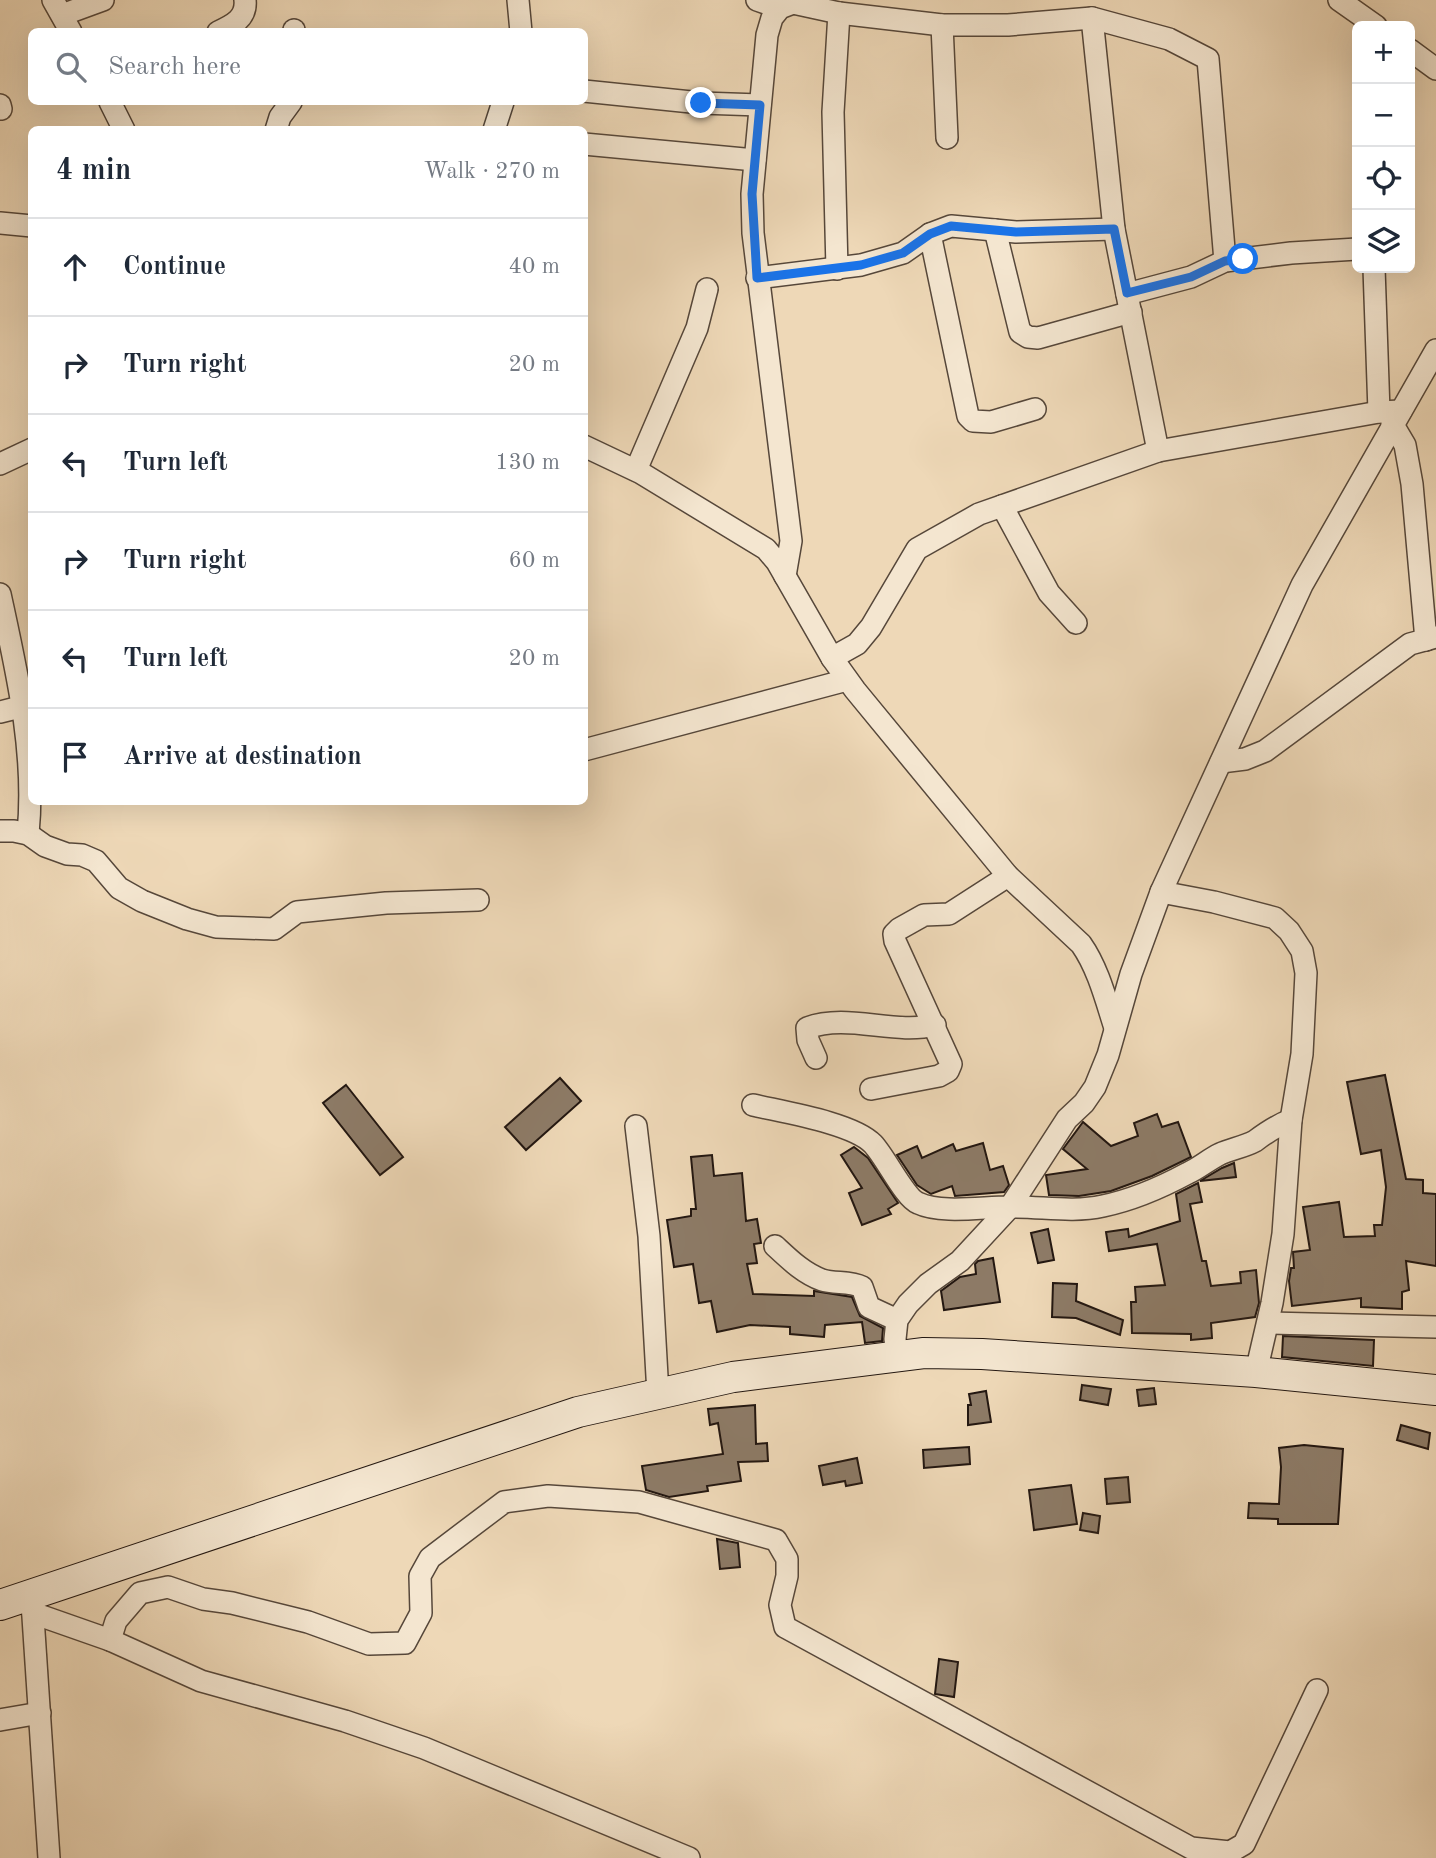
<!DOCTYPE html>
<meta charset="utf-8">
<style>
body{margin:0;font-family:"Old Standard TT",serif;background:#f2f2f3;color:#1f2937}
.controls{position:absolute;right:21px;top:21px;display:grid;overflow:hidden;border-radius:10px;box-shadow:0 7px 28px #0002}
.controls button{width:63px;height:63px;display:grid;place-items:center;padding:0;border:0;border-bottom:2px solid #e0e1e3;background:#fff;color:#1f2937;font:35px sans-serif}
.stop{position:absolute;width:21px;height:21px;margin:-16px;border:5px solid #1a73e8;border-radius:50%;background:#fff}
.stop.end{background:#1a73e8;border-color:#fff;box-shadow:0 2px 7px #0008}
.list{margin:0;padding:0;list-style:none}
h2{display:flex;justify-content:space-between;align-items:center;height:91px;margin:0;padding:0 28px;font-size:30px}
h2 small{font-size:23px;font-weight:400;color:#747a83}
.list li{display:grid;grid-template-columns:46px 1fr auto;gap:21px;align-items:center;box-sizing:border-box;height:98px;padding:0 28px;border-top:2px solid #e0e1e3}
.list b{display:block;font-size:26px;white-space:nowrap}
.list em{font-size:23px;font-style:normal;color:#747a83}
.icon{flex:none;width:38px;height:38px;fill:none;stroke:currentColor;stroke-width:2;stroke-linecap:round;stroke-linejoin:round}
.map{position:relative;flex:none;width:1436px;height:1858px;overflow:hidden}
.search{position:absolute;background:#fff;box-shadow:0 7px 28px #0002;left:28px;top:28px;width:560px;height:77px;display:flex;align-items:center;gap:18px;box-sizing:border-box;padding:0 24px;border-radius:10px;color:#747a83;font-size:26px}
.panel{position:absolute;background:#fff;box-shadow:0 7px 28px #0002;left:28px;top:126px;width:560px;height:679px;border-radius:10px}
.map>svg:first-child{display:block}
.building{fill:#8d7b67;stroke:#231711;stroke-width:2}
.lines{fill:none;stroke-linecap:round;stroke-linejoin:round}
.street-casing{stroke:#56473a;stroke-width:24}
.secondary-casing{stroke:#231711;stroke-width:32}
.street{stroke:#f4e6d0;stroke-width:21}
.secondary{stroke:#f4e6d0;stroke-width:30}
.route{stroke:#1a73e8;stroke-width:9}
</style>
<div class="map">
<svg width="1436" height="1858" viewBox="0 0 1436 1858">
<rect width="100%" height="100%" fill="#eed8b7"/>
<filter id="stains"><feTurbulence type="fractalNoise" baseFrequency=".00286" numOctaves="4"/><feColorMatrix values="0 0 0 0 .2 0 0 0 0 .09 0 0 0 0 .02 0 0 0 .5 -.17"/></filter>
<radialGradient id="worn" r=".72"><stop offset=".6" stop-color="#630" stop-opacity="0"/><stop offset="1" stop-color="#630" stop-opacity=".3"/></radialGradient>
<g class="building">
<path d="M1385 1075 1406 1179 1423 1180V1193L1436 1194V1266L1406 1261 1409 1290 1402 1292V1309L1361 1307V1298L1292 1306 1289 1281 1291 1268H1294L1293 1252 1310 1250 1303 1207 1339 1202 1344 1237 1375 1236 1374 1225H1382L1386 1187 1381 1150 1361 1154 1347 1082Z"/>
<path d="M560 1078 581 1101 526 1150 505 1127Z"/>
<path d="M346 1085 403 1157 380 1175 323 1103Z"/>
<path d="M1157 1114 1162 1127 1178 1122 1191 1157 1152 1176 1111 1191 1079 1196 1049 1195 1046 1175 1087 1169 1063 1149 1083 1122 1111 1146 1138 1136 1134 1123Z"/>
<path d="M983 1143 990 1170 1003 1166 1009 1185 1004 1192 955 1196 952 1186 931 1194 917 1185 897 1155 917 1146 922 1158 953 1144 956 1151Z"/>
<path d="M854 1147 868 1158 898 1203 888 1209 891 1214 862 1225 849 1193 862 1188 841 1155Z"/>
<path d="M712 1155 714 1176 742 1173 746 1221 757 1219 761 1243 754 1244 757 1263 747 1264 753 1294 814 1296V1291L852 1297 860 1316 883 1328 882 1341 865 1343 862 1322 825 1325 824 1337 790 1334V1327L750 1325 717 1332 711 1301 699 1303 693 1264 674 1267 667 1220 691 1216V1209H696L691 1157Z"/>
<path d="M1234 1163 1236 1177 1200 1181 1222 1168Z"/>
<path d="M1198 1183 1202 1202 1190 1204 1202 1261H1206L1211 1286 1241 1283 1240 1272 1256 1270 1259 1303 1255 1317 1211 1323 1212 1338 1191 1340V1334L1132 1333 1131 1302H1136L1135 1287 1165 1285 1157 1244 1109 1251 1106 1232 1128 1229 1129 1237 1180 1221 1176 1194Z"/>
<path d="M1048 1229 1054 1260 1038 1263 1031 1233Z"/>
<path d="M993 1258 1000 1302 944 1310 941 1291 960 1277 976 1274 975 1264 978 1261Z"/>
<path d="M1053 1283 1077 1284 1076 1301 1123 1320 1120 1335 1076 1318 1052 1317Z"/>
<path d="M1283 1336 1374 1340 1373 1366 1282 1357Z"/>
<path d="M1082 1385 1111 1389 1108 1405 1080 1400Z"/>
<path d="M1154 1388 1156 1404 1139 1406 1137 1390Z"/>
<path d="M986 1391 991 1422 968 1425V1405H971L969 1394Z"/>
<path d="M755 1405 756 1444 767 1443 768 1461 738 1462 741 1481 707 1486 708 1491 669 1497 646 1490 642 1466 723 1454 718 1423 710 1425 708 1409Z"/>
<path d="M1401 1425 1430 1433 1428 1449 1397 1440Z"/>
<path d="M1304 1445 1343 1449 1338 1524H1278V1519L1248 1518 1249 1503 1279 1504 1281 1467 1279 1448Z"/>
<path d="M969 1447 970 1464 924 1468 923 1450Z"/>
<path d="M857 1458 862 1483 846 1486 845 1481 823 1485 819 1466Z"/>
<path d="M1128 1477 1130 1502 1107 1504 1105 1479Z"/>
<path d="M1071 1485 1077 1524 1034 1530 1029 1490Z"/>
<path d="M1083 1513 1100 1516 1098 1533 1080 1530Z"/>
<path d="M717 1539 738 1543 740 1567 720 1569Z"/>
<path d="M939 1659 958 1662 954 1697 935 1694Z"/>
</g>
<g class="lines">
<defs>
<g id="street">
<path d="M53 0 71 32"/>
<path d="M518 0 521 32"/>
<path d="M757 0 780 8V0"/>
<path d="M1339 0 1376 26"/>
<path d="M62 15 103 0"/>
<path d="M1092 18 1114 229 1158 451"/>
<path d="M942 25 947 138"/>
<path d="M218 32C233 25 247 18 245 0"/>
<path d="M294 32V30"/>
<path d="M1410 50 1436 69"/>
<path d="M584 91 701 103 760 105"/>
<path d="M110 102 124 130"/>
<path d="M0 105 1 109"/>
<path d="M276 130 280 117 291 102"/>
<path d="M494 130 503 102"/>
<path d="M584 144 755 160"/>
<path d="M0 223 32 226"/>
<path d="M995 230 1020 332 1028 337 1038 338 1131 312"/>
<path d="M930 234 968 416 973 421 991 422 1035 409"/>
<path d="M1374 268 1379 412"/>
<path d="M837 269 833 112 839 13"/>
<path d="M757 278 861 265 903 253 930 234 951 226 1016 232 1114 229"/>
<path d="M1127 294 1191 277 1225 261 1291 253 1357 249"/>
<path d="M1392 423 1405 445 1412 484 1426 640"/>
<path d="M584 446 641 473 766 549 777 562 832 658 855 690 1008 876 1081 944C1098 968 1106 1000 1115 1028"/>
<path d="M0 464 32 449"/>
<path d="M636 470 697 328 707 289"/>
<path d="M1002 506 1049 593 1076 623"/>
<path d="M785 576 791 541 753 233 752 194 767 35 772 18 780 8 793 3 839 13 942 25H1008L1092 18 1169 39 1208 59 1225 261"/>
<path d="M0 594C17 673 36 753 28 834"/>
<path d="M832 658 857 644 871 627 917 549 979 514 1158 451 1379 412 1401 411"/>
<path d="M0 712 32 704"/>
<path d="M584 750 847 680"/>
<path d="M1221 762 1245 759 1265 751 1410 644 1436 637"/>
<path d="M0 831H14L28 834 45 846 67 854 82 855 96 861 119 888 142 901 187 919 216 927 274 929 297 912 386 903 478 900"/>
<path d="M1161 892 1214 902 1275 918 1289 931 1302 951 1306 973 1302 1054 1291 1120 1283 1234 1272 1303 1256 1372"/>
<path d="M816 1058 808 1040 807 1028C848 1013 893 1035 935 1025"/>
<path d="M871 1089 939 1076 948 1071 951 1064 895 941 894 934 899 929 924 915 949 914 1008 876"/>
<path d="M753 1105C783 1112 853 1123 873 1144 886 1158 905 1198 918 1203 941 1214 982 1207 1008 1207 1040 1206 1071 1213 1103 1206 1132 1200 1162 1187 1188 1173 1199 1168 1208 1160 1220 1154 1231 1149 1244 1147 1255 1141 1267 1132 1277 1125 1291 1120"/>
<path d="M636 1126 649 1236 658 1394"/>
<path d="M775 1246C789 1259 803 1273 822 1280 835 1284 850 1281 862 1287L869 1307 897 1320"/>
<path d="M1268 1323 1436 1327"/>
<path d="M897 1356 895 1339 897 1320 908 1304 928 1284 960 1261 1010 1207 1067 1119 1084 1103 1095 1087 1108 1055 1131 974 1161 892 1302 585 1436 350"/>
<path d="M32 1602 49 1858"/>
<path d="M33 1613 110 1640 201 1681 345 1721 424 1748 689 1858"/>
<path d="M110 1640 116 1621 140 1593 168 1587 203 1599 232 1603 308 1622 369 1644 405 1643 421 1613 420 1576 430 1558 504 1502 548 1496 639 1502 776 1540 787 1559V1576L780 1605 785 1627 1191 1848 1230 1852 1244 1844 1317 1690"/>
<path d="M0 1720 40 1713"/>
</g>
<path id="secondary" d="M0 1605 578 1412 733 1377 924 1353 982 1354 1256 1372 1436 1390"/>
</defs>
<use href="#street" class="street-casing"/>
<use href="#secondary" class="secondary-casing"/>
<use href="#street" class="street"/>
<use href="#secondary" class="secondary"/>
</g>
<g class="lines">
<path class="route" d="M701 103 760 105 752 194 757 278 861 265 903 253 930 234 951 226 1016 232 1114 229 1127 293 1191 277 1225 261 1243 259"/>
</g>
<rect width="100%" height="100%" filter="url(#stains)"/>
<rect width="100%" height="100%" fill="url(#worn)"/>
</svg>
<div class="controls">
<button>+</button>
<button>−</button>
<button><svg class="icon" aria-label="locate" viewBox="0 0 24 24"><circle cx="12" cy="12" r="6"/><path d="M12 2v4M12 18v4M2 12h4M18 12h4"/></svg></button>
<button><svg class="icon" aria-label="layers" viewBox="0 0 24 24"><path d="M12 4l9 5-9 5-9-5zM3 14l9 5 9-5"/></svg></button>
</div>
<div class="stop" style="left:1243px;top:259px"></div>
<div class="stop end" style="left:701px;top:103px"></div>
<div class="search"><svg class="icon" aria-label="search" viewBox="0 0 24 24"><circle cx="10" cy="10" r="6"/><path d="M15 15l6 6"/></svg>Search here</div>
<section class="panel">
<h2>4 min<small>Walk · 270 m</small></h2>
<ul class="list">
<li><svg class="icon" aria-label="ahead" viewBox="0 0 24 24"><path d="M12 20V5M6 11l6-6 6 6"/></svg><div><b>Continue</b></div><em>40 m</em></li>
<li><svg class="icon" aria-label="right" viewBox="0 0 24 24"><path d="M7 20v-9h11M14 6l5 5-5 5"/></svg><div><b>Turn right</b></div><em>20 m</em></li>
<li><svg class="icon" aria-label="left" viewBox="0 0 24 24"><path d="M17 20v-9H6M10 6l-5 5 5 5"/></svg><div><b>Turn left</b></div><em>130 m</em></li>
<li><svg class="icon" aria-label="right" viewBox="0 0 24 24"><path d="M7 20v-9h11M14 6l5 5-5 5"/></svg><div><b>Turn right</b></div><em>60 m</em></li>
<li><svg class="icon" aria-label="left" viewBox="0 0 24 24"><path d="M17 20v-9H6M10 6l-5 5 5 5"/></svg><div><b>Turn left</b></div><em>20 m</em></li>
<li><svg class="icon" aria-label="arrive" viewBox="0 0 24 24"><path d="M6 21V4h12l-3 4 3 4H6"/></svg><div><b>Arrive at destination</b></div></li>
</ul>
</section>
</div>
